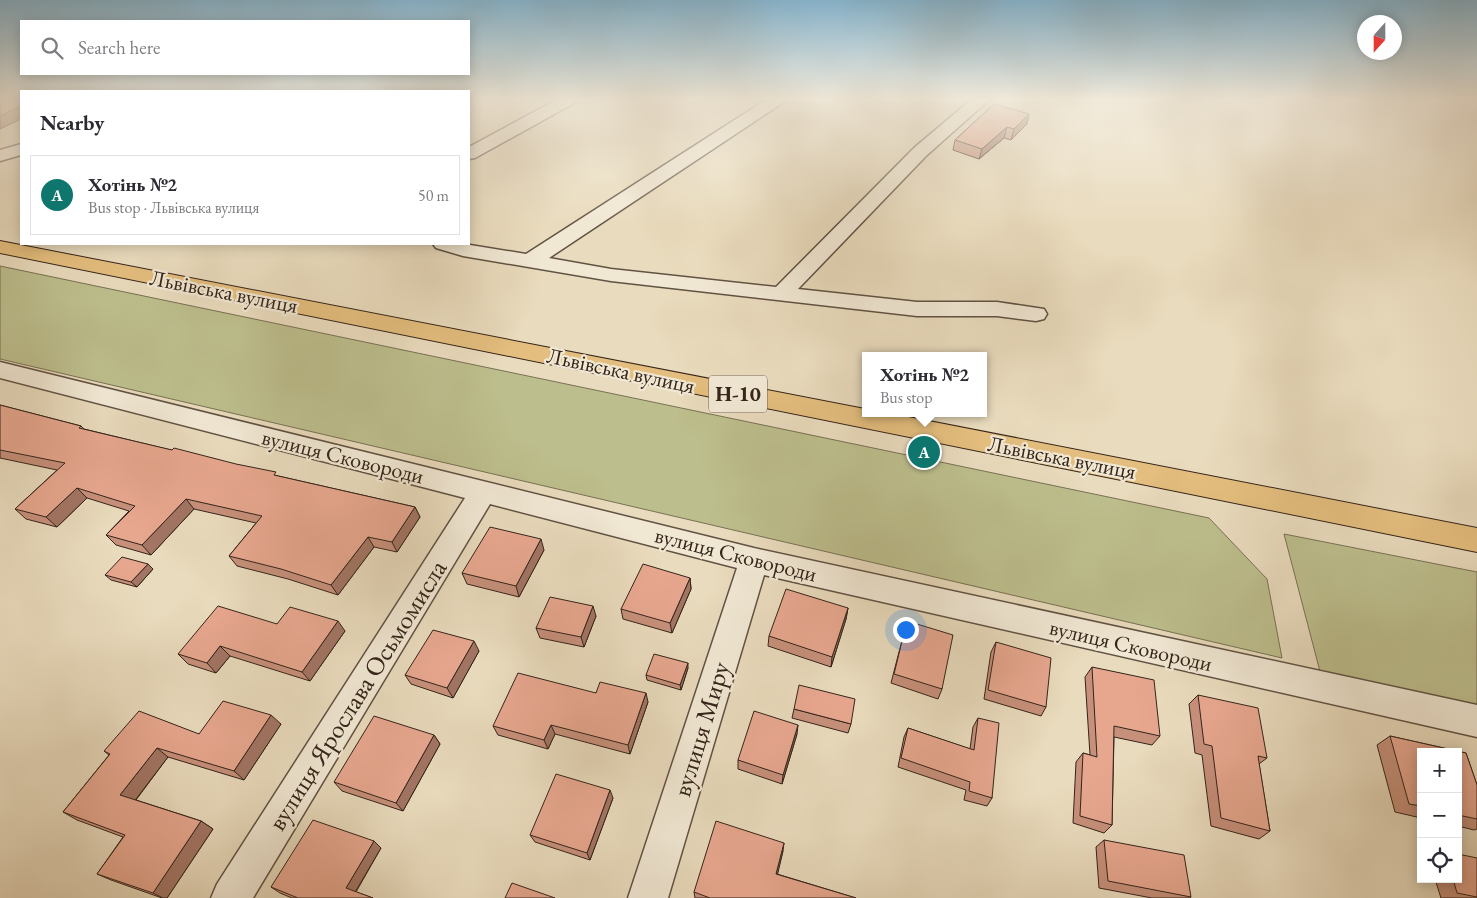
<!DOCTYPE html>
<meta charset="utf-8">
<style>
body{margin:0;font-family:"EB Garamond",serif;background:#f2f2f3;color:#2b2b33}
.controls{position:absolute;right:15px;bottom:15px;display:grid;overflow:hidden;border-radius:0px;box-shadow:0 2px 12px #0003}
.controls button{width:45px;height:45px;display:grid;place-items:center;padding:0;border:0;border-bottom:1px solid #e1e1e2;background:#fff;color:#2b2b33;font:25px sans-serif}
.compass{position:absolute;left:1357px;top:15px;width:45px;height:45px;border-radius:50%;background:#fff;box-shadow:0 2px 12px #0003;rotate:201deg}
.you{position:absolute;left:905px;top:629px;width:18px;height:18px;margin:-12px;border:4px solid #fff;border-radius:50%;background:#1a73e8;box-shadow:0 0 0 8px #1a73e833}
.badge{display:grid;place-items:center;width:32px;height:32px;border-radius:50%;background:#0f766e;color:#fff;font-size:16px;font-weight:700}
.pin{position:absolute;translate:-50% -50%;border:2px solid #fff;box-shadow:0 1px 5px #0006}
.popup{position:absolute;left:862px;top:352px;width:125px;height:65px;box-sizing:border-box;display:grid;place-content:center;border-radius:0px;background:#fff;filter:drop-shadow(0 1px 4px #0005);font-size:16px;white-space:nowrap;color:#7c7c81}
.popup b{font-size:19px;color:#2b2b33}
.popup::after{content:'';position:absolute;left:50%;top:100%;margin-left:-10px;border:10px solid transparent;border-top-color:#fff}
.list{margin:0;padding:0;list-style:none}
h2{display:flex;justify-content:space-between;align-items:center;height:65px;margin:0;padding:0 20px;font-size:21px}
h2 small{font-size:16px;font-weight:400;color:#7c7c81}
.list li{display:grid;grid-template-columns:32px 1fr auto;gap:15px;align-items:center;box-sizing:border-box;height:80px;margin:0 10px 10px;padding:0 10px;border:1px solid #e1e1e2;border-radius:0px}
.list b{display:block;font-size:19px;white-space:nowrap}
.list p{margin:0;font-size:16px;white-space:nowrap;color:#7c7c81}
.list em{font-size:16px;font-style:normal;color:#7c7c81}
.icon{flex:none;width:28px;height:28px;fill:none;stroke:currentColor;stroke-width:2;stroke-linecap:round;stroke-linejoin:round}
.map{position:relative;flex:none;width:1477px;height:898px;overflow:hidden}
.search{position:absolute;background:#fff;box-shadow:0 2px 12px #0003;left:20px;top:20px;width:450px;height:55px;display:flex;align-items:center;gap:12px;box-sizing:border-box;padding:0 18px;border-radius:0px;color:#7c7c81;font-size:19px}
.panel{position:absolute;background:#fff;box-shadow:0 2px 12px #0003;left:20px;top:90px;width:450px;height:155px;border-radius:0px}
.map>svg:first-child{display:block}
.green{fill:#bdbe8d;stroke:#787154}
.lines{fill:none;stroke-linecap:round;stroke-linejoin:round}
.minor-casing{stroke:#615243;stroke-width:3}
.major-casing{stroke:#34241a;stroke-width:2}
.minor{fill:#f1e8d4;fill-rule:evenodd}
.major{fill:#e4be7e;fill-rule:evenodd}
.wall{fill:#c7907b;stroke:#34241a}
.shaded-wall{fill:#a27564;stroke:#34241a}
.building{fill:#e7a78f;stroke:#34241a}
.labels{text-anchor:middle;stroke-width:4.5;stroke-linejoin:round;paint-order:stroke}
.shield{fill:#f1e8d4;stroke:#6d5f52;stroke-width:1}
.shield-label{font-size:21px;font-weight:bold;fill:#34241a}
.street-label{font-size:22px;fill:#34241a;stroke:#f1e8d4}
.near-street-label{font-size:26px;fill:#34241a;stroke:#f1e8d4}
</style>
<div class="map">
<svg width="1477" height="898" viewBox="0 0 1477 898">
<rect width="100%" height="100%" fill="#e9dbbd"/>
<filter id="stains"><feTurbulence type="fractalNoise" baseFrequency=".004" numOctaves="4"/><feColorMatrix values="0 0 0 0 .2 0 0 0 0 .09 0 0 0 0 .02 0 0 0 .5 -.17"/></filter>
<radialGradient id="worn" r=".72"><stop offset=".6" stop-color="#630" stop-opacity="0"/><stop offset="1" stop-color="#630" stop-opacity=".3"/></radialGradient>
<g class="green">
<path d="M0 266 1209 518 1267 579 1282 658 0 359Z"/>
<path d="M1284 534 1477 572V714L1322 679Z"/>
</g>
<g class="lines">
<defs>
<g id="minor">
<path d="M558 99H578L576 102 475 158 469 159V147Z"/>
<path d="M767 99H786L784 102 549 258 611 269 776 287 914 148 972 99H990L926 156 798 289 917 302H997L1044 309 1047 314 1044 319 1036 321 997 316H917L611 281 463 256 436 248 433 244H464L526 254Z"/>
<path d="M21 144V155L0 161V150Z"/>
<path d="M0 362 754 548 1477 705V737L764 575 668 898H628L737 568 490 504 253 898H211L217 884 465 498 0 378Z"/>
</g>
<path id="major" d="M0 241 865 409V413H888L1477 528V552L0 253Z"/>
</defs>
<use href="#minor" class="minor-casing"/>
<use href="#major" class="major-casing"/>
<use href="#minor" class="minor"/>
<use href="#major" class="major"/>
</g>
<g class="wall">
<path d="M994 104 1027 124 1011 140 1004 138 979 159 953 150 955 140Z"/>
<path d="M0 405 81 426 84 429 278 476 415 507 420 517 397 552 374 547 338 595 288 579 237 566 229 556 256 523 194 509 151 555 116 545 106 535 129 511 87 498 57 527 26 519 15 509 57 470 0 458Z"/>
<path d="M544 550 519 597 467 584 462 573Z"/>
<path d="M148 564 153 569 137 587 111 580 105 575Z"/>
<path d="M690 578 691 589 672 633 623 619 621 609Z"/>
<path d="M848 608 846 619 831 667 768 646 769 636Z"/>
<path d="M596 616 584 647 540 638 536 628Z"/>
<path d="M907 621 942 689 938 699 891 683Z"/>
<path d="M277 624 345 631 310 681 230 656 216 673 188 664 178 654Z"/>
<path d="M996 642 1046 707 1041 716 984 699 991 652Z"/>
<path d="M479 651 453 698 411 684 405 675Z"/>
<path d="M1092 667 1160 736 1152 745 1114 737 1112 825 1104 833 1073 823 1076 762 1083 753 1090 755 1085 677Z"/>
<path d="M688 668 681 690 647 680 646 675Z"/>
<path d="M596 693 648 702 630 754 555 734 548 749 498 735 493 726Z"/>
<path d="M1198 695 1267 758 1259 764 1270 831 1259 839 1211 826 1202 755 1195 753 1189 704Z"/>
<path d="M794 709 851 724 848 733 792 718Z"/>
<path d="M978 718 992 798 987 806 964 800 966 790 898 767 904 737 908 728 970 749 973 727Z"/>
<path d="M281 724 244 780 168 757 136 800 201 821 213 829 167 898H162L111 880 97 874 123 837 77 820 63 812 109 755 104 751 199 734Z"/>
<path d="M797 734 782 784 738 769V760Z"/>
<path d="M434 735 440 744 403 811 342 791 334 782Z"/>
<path d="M1390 736 1466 753 1477 785V829L1474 830 1458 826V752H1421V818L1395 812 1377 745Z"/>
<path d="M613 798 590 860 535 842 530 835Z"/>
<path d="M1104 840 1191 897 1190 898H1152L1099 888 1096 847Z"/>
<path d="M374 841 381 848 356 892 373 898H292L280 893 271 887Z"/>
<path d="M783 851 777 874 856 898H695L694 892Z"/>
<path d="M1477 858V898H1441L1435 879H1458Z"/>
</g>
<g class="shaded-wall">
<path d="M21 106V119L0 129V116Z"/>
<path d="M1029 114 1027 124 1011 140 1014 129Z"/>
<path d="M1007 127 1004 138 979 159 982 149Z"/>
<path d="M77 488 87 498 57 527 46 517Z"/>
<path d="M186 499 194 509 151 555 142 545Z"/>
<path d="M415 507 420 517 397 552 392 542Z"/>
<path d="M368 537 374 547 338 595 331 585Z"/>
<path d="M541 539 544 550 519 597 516 586Z"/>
<path d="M148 564 153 569 137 587 131 582Z"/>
<path d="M690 578 691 589 672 633 670 623Z"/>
<path d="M593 606 596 616 584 647 581 637Z"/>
<path d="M848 608 846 619 831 667 832 657Z"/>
<path d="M338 621 345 631 310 681 302 672Z"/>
<path d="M474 641 479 651 453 698 447 688Z"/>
<path d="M220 646 230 656 216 673 207 663Z"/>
<path d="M688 663V668L681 690 680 685Z"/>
<path d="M646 693 648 702 630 754 628 745Z"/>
<path d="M271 715 281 724 244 780 234 771Z"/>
<path d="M551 725 555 734 548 749 544 740Z"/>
<path d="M798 725 797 734 782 784 783 775Z"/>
<path d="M434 735 440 744 403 811 396 803Z"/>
<path d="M157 748 168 757 133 803 120 795Z"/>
<path d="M610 790 613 798 590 860 587 853Z"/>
<path d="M201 821 213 829 167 898H163L153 893Z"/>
<path d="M374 841 381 848 354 894 346 888Z"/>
<path d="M784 843 783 851 776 881V874Z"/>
</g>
<g class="building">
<path d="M0 99H21V106L0 116Z"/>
<path d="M994 104 1029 114 1014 129 1007 127 982 149 955 140Z"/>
<path d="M0 405 81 426 79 428 172 450 174 448 236 464 276 472 274 475 415 507 392 542 368 537 331 585 281 569 229 556 262 516 186 499 142 545 106 535 135 506 77 488 46 517 15 509 65 463 0 450Z"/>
<path d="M490 527 541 539 516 586 462 573Z"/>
<path d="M122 557 148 564 131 582 105 575Z"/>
<path d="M643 564 690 578 670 623 621 609Z"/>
<path d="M786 589 848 608 832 657 769 636Z"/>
<path d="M550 597 593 606 581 637 536 628Z"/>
<path d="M218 606 277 624 290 607 338 621 302 672 220 646 207 663 178 654Z"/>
<path d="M907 621 953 635 942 689 894 674Z"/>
<path d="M433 630 474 641 447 688 405 675Z"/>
<path d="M996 642 1051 658 1046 707 988 690Z"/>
<path d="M654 654 688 663 680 685 646 675Z"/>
<path d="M1092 667 1154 680 1160 736 1114 726 1112 825 1080 816 1083 753 1097 757Z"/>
<path d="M518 673 596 693 600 682 646 693 628 745 551 725 544 740 493 726Z"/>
<path d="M799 685 855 699 851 724 794 709Z"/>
<path d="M1198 695 1258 708 1267 758 1258 756 1270 831 1221 818 1212 746 1204 744Z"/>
<path d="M223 701 271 715 234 771 157 748 120 795 201 821 153 893 97 874 125 835 63 812 110 754 104 751 139 711 199 734Z"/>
<path d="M754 711 798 725 783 775 738 760Z"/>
<path d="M374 716 434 735 396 803 334 782Z"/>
<path d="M978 718 999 723 992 798 969 791 970 782 901 758 908 728 974 750Z"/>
<path d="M1390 736 1466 753 1477 785V819L1458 815V752H1421V806L1409 804Z"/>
<path d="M556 774 610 790 587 853 530 835Z"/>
<path d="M313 820 374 841 346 888 373 898H298L271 887Z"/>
<path d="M716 821 784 843 776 874 856 898H710L694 892Z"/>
<path d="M1104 840 1184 855 1191 897 1108 881Z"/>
<path d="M1458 854 1477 858V897L1457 893 1453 879H1458Z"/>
<path d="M512 883 555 898H505Z"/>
</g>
<linearGradient id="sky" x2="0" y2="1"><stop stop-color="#87b7d2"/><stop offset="0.44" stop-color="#f5efe1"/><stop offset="1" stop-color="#f5efe1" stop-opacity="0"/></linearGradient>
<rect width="1477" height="225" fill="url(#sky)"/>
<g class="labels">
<rect class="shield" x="709" y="375.5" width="58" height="37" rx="4"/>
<g class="shield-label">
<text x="738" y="401">Н-10</text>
</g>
<g class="street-label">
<text transform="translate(224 291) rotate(11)" y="8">Львівська вулиця</text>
<text transform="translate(621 370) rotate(12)" y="8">Львівська вулиця</text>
<text transform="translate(343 456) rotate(14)" y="8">вулиця Сковороди</text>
<text transform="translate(1062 457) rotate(11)" y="8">Львівська вулиця</text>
<text transform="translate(736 554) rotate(14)" y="8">вулиця Сковороди</text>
<text transform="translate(1131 645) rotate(13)" y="8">вулиця Сковороди</text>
</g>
<g class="near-street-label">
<text transform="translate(357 695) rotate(-58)" y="9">вулиця Ярослава Осьмомисла</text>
<text transform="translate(701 729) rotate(-73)" y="9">вулиця Миру</text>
</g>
</g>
<rect width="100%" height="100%" filter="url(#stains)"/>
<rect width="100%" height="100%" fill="url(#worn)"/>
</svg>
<div class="controls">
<button>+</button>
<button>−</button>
<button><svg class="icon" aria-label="locate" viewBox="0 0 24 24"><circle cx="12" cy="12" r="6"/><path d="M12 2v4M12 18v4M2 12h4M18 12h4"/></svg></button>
</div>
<svg class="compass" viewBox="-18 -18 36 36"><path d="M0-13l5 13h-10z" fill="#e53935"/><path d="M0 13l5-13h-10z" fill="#7c7c81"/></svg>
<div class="you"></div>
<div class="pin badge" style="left:924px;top:452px">A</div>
<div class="popup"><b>Хотінь №2</b>Bus stop</div>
<div class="search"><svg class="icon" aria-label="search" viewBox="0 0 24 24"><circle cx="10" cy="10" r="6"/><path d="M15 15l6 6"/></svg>Search here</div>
<section class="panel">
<h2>Nearby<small></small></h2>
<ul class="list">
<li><span class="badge">A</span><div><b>Хотінь №2</b><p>Bus stop · Львівська вулиця</p></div><em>50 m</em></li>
</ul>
</section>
</div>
